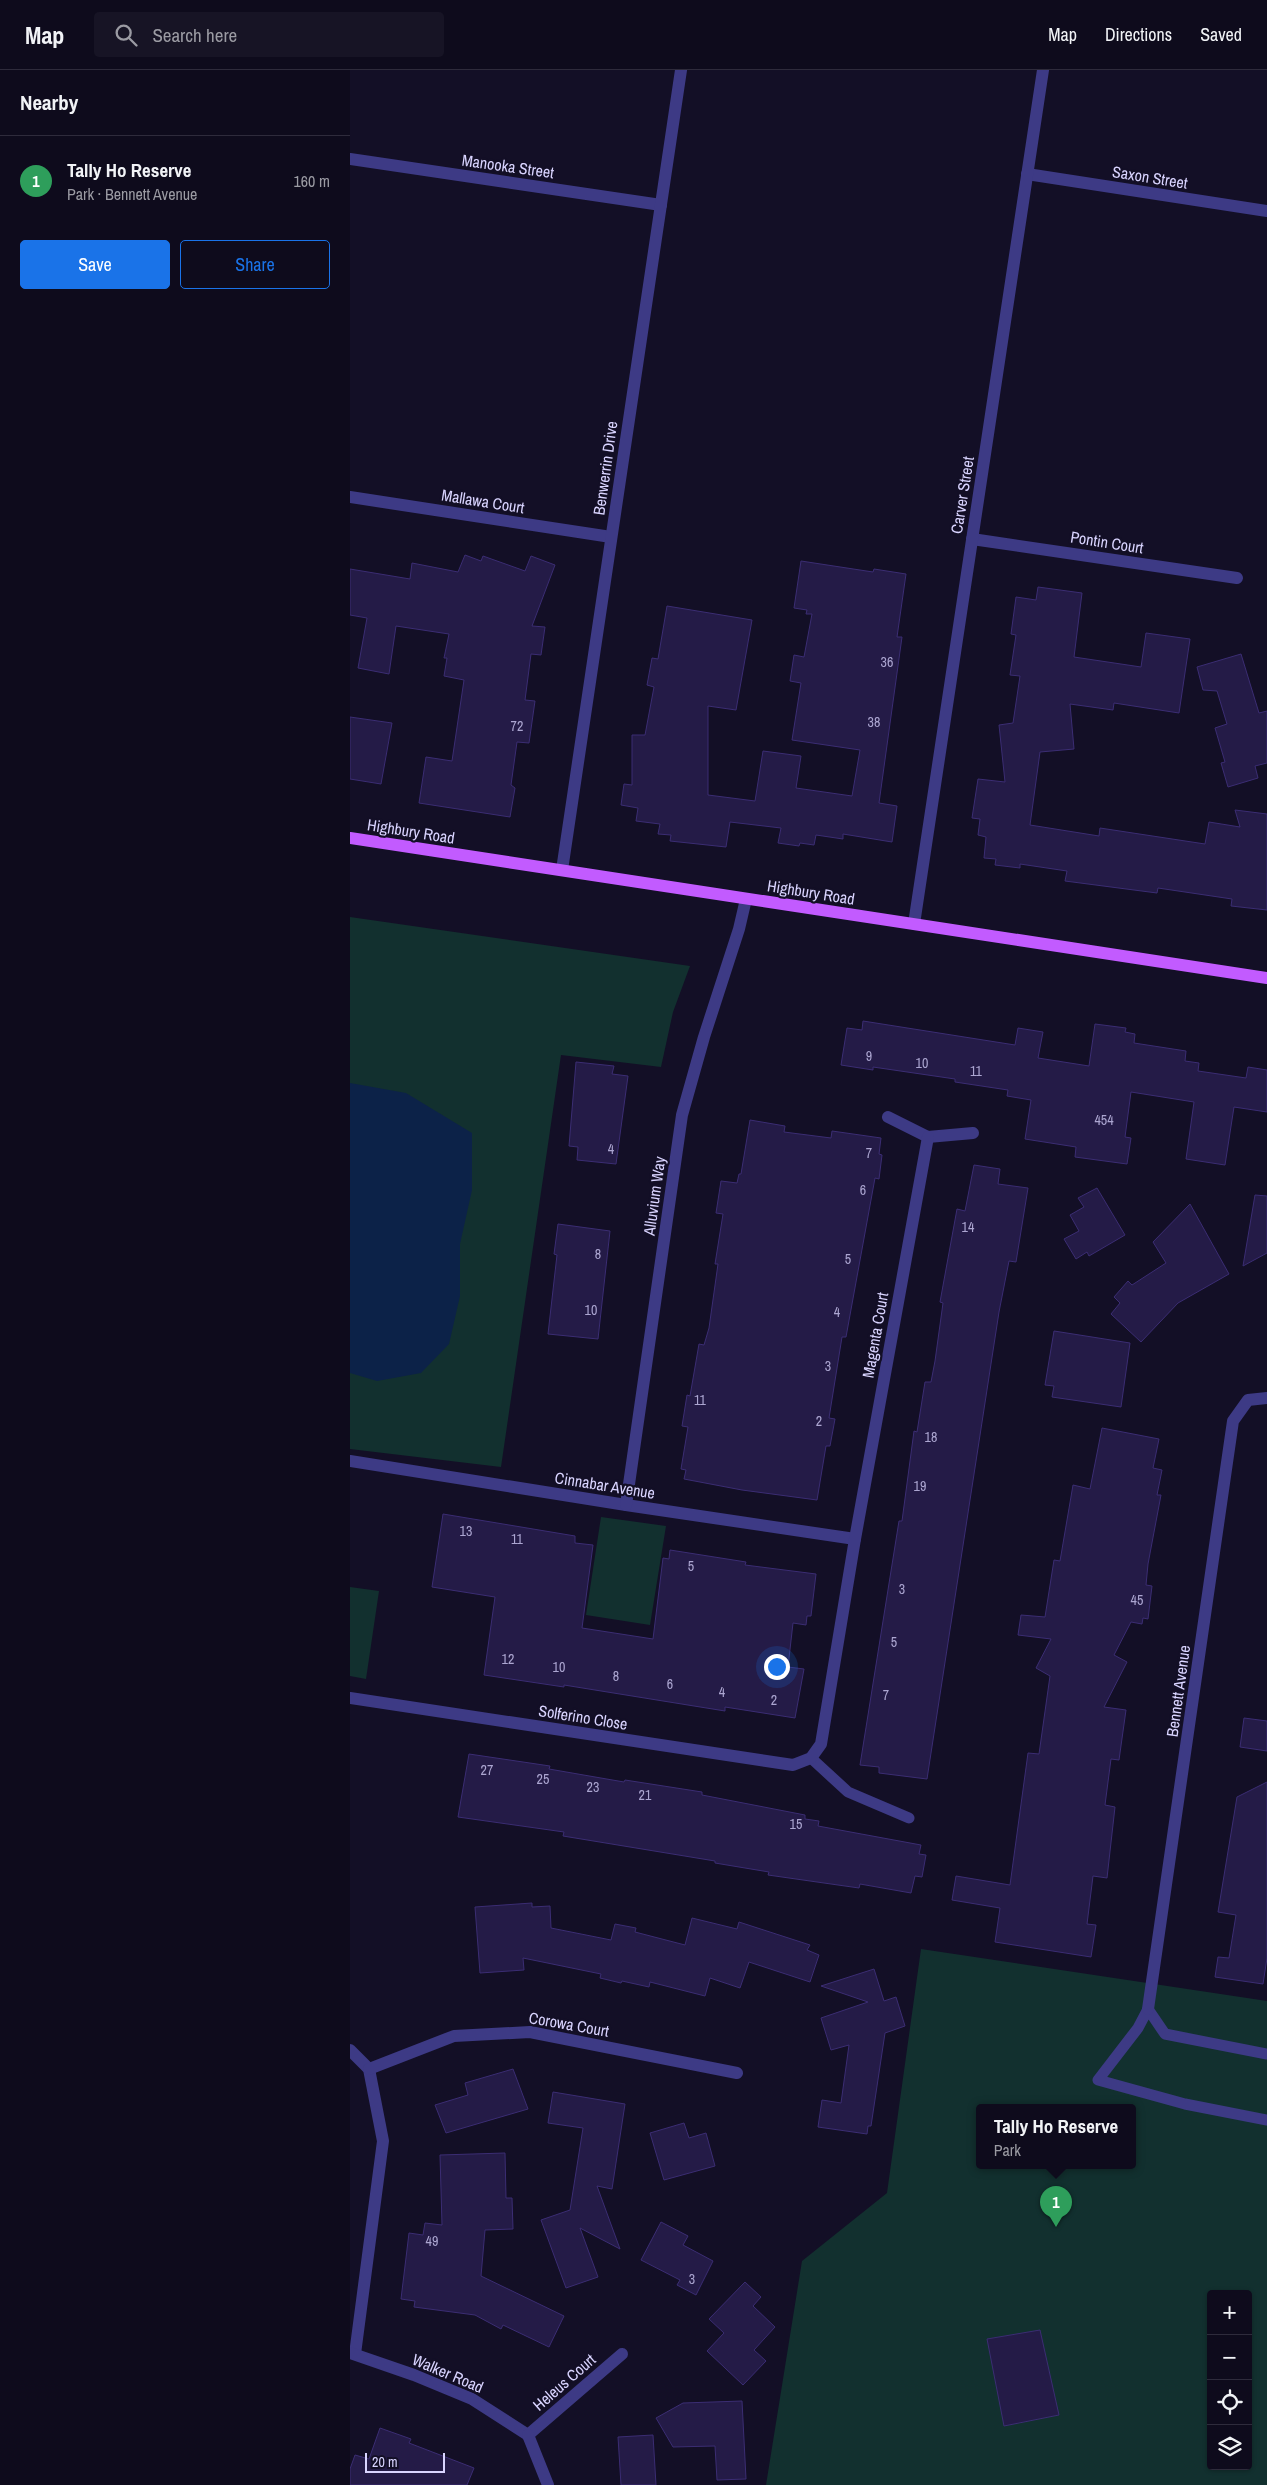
<!DOCTYPE html>
<meta charset="utf-8">
<style>
body{margin:0;font-family:"Archivo Narrow",sans-serif;background:#171425;color:#f1f3f6}
.controls{position:absolute;right:15px;bottom:15px;display:grid;overflow:hidden;border-radius:5px;box-shadow:0 1px 4px #0004}
.controls button{width:45px;height:45px;display:grid;place-items:center;padding:0;border:0;border-bottom:1px solid #2e2b3b;background:#0e0b1c;color:#f1f3f6;font:25px sans-serif}
.scale{position:absolute;left:15px;bottom:12px;width:80px;box-sizing:border-box;padding-left:5px;border:2px solid #d9d4ff;border-top:0;font-size:14px;line-height:18px;white-space:nowrap;color:#d9d4ff;-webkit-text-stroke:4px #130f26;paint-order:stroke}
.you{position:absolute;left:426px;top:1596px;width:18px;height:18px;margin:-12px;border:4px solid #fff;border-radius:50%;background:#1a73e8;box-shadow:0 0 0 8px #1a73e833}
.badge{display:grid;place-items:center;width:32px;height:32px;border-radius:50%;background:#1a73e8;color:#fff;font-size:16px;font-weight:700}
.pin{position:absolute;translate:-50% -41px;filter:drop-shadow(0 1px 2px #0008)}
.pin::after{content:'';position:absolute;top:26px;width:18px;height:15px;background:inherit;clip-path:polygon(0 0,100% 0,50% 100%)}
.popup{position:absolute;left:626px;top:2034px;width:160px;height:65px;box-sizing:border-box;display:grid;place-content:center;border-radius:5px;background:#0e0b1c;filter:drop-shadow(0 1px 4px #0005);font-size:16px;white-space:nowrap;color:#9b9ba3}
.popup b{font-size:19px;color:#f1f3f6}
.popup::after{content:'';position:absolute;left:50%;top:100%;margin-left:-10px;border:10px solid transparent;border-top-color:#0e0b1c}
.list{margin:0;padding:0;list-style:none}
h2{display:flex;justify-content:space-between;align-items:center;height:65px;margin:0;padding:0 20px;font-size:21px}
h2 small{font-size:16px;font-weight:400;color:#9b9ba3}
.list li{display:grid;grid-template-columns:32px 1fr auto;gap:15px;align-items:center;box-sizing:border-box;height:90px;padding:0 20px;border-top:1px solid #2e2b3b}
.list b{display:block;font-size:19px;white-space:nowrap}
.list p{margin:0;font-size:16px;white-space:nowrap;color:#9b9ba3}
.list em{font-size:16px;font-style:normal;color:#9b9ba3}
.actions{display:flex;gap:10px;padding:15px 20px}
.actions a{flex:1;padding:11px 0;border:1px solid #1a73e8;border-radius:5px;text-align:center;font-size:18px;color:#1a73e8}
.actions .main{background:#1a73e8;color:#fff}
.icon{flex:none;width:28px;height:28px;fill:none;stroke:currentColor;stroke-width:2;stroke-linecap:round;stroke-linejoin:round}
.map{position:relative;flex:none;width:917px;height:2415px;overflow:hidden}
header{display:flex;align-items:center;gap:30px;box-sizing:border-box;height:70px;padding:0 25px;background:#0e0b1c;border-bottom:1px solid #2e2b3b}
header strong{font-size:24px}
nav{display:flex;gap:28px;margin-inline-start:auto;font-size:18px}
.search{width:350px;height:45px;background:#171425;display:flex;align-items:center;gap:12px;box-sizing:border-box;padding:0 18px;border-radius:5px;color:#9b9ba3;font-size:19px}
main{display:flex}
aside{flex:1;background:#0e0b1c}
.map>svg:first-child{display:block}
.green{fill:#12302f;fill-rule:evenodd}
.water{fill:#0c2248}
.building{fill:#241b47;stroke:#3b2d73}
.lines{fill:none;stroke-linecap:round;stroke-linejoin:round}
.service{stroke:#3d3a85;stroke-width:11}
.minor{stroke:#3d3a85;stroke-width:12}
.primary{stroke:#c25bff;stroke-width:12}
.labels{text-anchor:middle;stroke-width:4.5;stroke-linejoin:round;paint-order:stroke}
.number-label{font-size:14px;fill:#aca6d1}
.street-label{font-size:16px;fill:#d9d4ff;stroke:#130f26}
</style>
<header>
<strong>Map</strong>
<div class="search"><svg class="icon" aria-label="search" viewBox="0 0 24 24"><circle cx="10" cy="10" r="6"/><path d="M15 15l6 6"/></svg>Search here</div>
<nav><a>Map</a><a>Directions</a><a>Saved</a></nav>
</header>
<main>
<aside>
<h2>Nearby<small></small></h2>
<ul class="list">
<li><span class="badge" style="background:#2e9e5b">1</span><div><b>Tally Ho Reserve</b><p>Park · Bennett Avenue</p></div><em>160 m</em></li>
</ul>
<div class="actions"><a class="main">Save</a><a>Share</a></div>
</aside>
<div class="map">
<svg width="917" height="2415" viewBox="0 0 917 2415">
<rect width="100%" height="100%" fill="#130f26"/>
<g class="green">
<path d="M0 847 340 896 323 942 311 997 211 985 151 1397 0 1379Z"/>
<path d="M251 1447 316 1456 300 1555 236 1545Z"/>
<path d="M0 1517 29 1521 16 1609 0 1606Z"/>
<path d="M571 1879 917 1931V2415H416L452 2191 537 2123ZM630 2038H782V2096H630ZM861 2224H898V2396H861Z"/>
</g>
<path class="water" d="M0 1013 56 1023 122 1063V1120L110 1174V1226L99 1274 71 1303 27 1311 0 1303Z"/>
<g class="building">
<path d="M115 485 131 491 133 486 175 501 181 486 205 495 182 556 195 557 191 585 181 584 175 630 185 631 179 673 167 672 161 715 165 718 160 747 69 733 76 687 102 691 114 610 94 606 97 588H94L99 564 46 556 39 604 8 598 17 548 0 545V499L60 509 62 493 108 502Z"/>
<path d="M451 491 523 502 524 499 556 504 547 567H552L529 733 547 736 542 772 493 764V769L466 765 464 775 450 773 449 776 428 773 431 758 380 752 376 777 320 771 321 765 308 764 310 754 286 751 288 738 271 735 274 714 282 715V665H295L304 617 297 615 302 588 308 589 317 536 402 550 386 640 358 636V725L405 731 413 681 451 686 446 718 502 726 510 680 442 670 451 613 440 611 444 585 454 587 462 544H456L457 540 444 538Z"/>
<path d="M688 517 732 523 724 587 791 597 796 563 840 569 829 643 764 633 763 640 720 634 724 679 690 682 680 755 749 766 750 758 855 774 859 752 890 757 885 740 917 744V840L881 836 882 829 808 818 807 823 715 811 717 801 670 794V798L645 795 646 789 634 788 636 767 628 765 630 749 622 748 628 709 655 712 649 655 663 653 670 606 660 605 666 565 661 564 666 527 686 530Z"/>
<path d="M891 584 909 643 917 641V693L905 696 908 708 878 717 871 693 875 692 865 658 877 654 867 621 853 620 847 597Z"/>
<path d="M0 647 42 653 31 714 0 709Z"/>
<path d="M513 951 665 975 668 958 693 962 688 988 739 996 745 954 776 958 775 962 785 964 784 973 836 981 835 991 849 993 848 1001 896 1008 898 997 917 1000V1042L884 1037 875 1095 836 1089 844 1032 781 1022 775 1067 781 1068 777 1094 725 1087 726 1077 675 1069 681 1030 657 1026 658 1020 605 1012V1009L523 997V1000L491 995 497 958 512 960Z"/>
<path d="M226 992 264 996 262 1004 278 1006 266 1094 227 1090 228 1077 219 1076Z"/>
<path d="M400 1050 435 1056 434 1062 481 1068 482 1061 531 1068 529 1084 532 1085 529 1109 525 1108 496 1267H492L479 1348 485 1349 480 1376H476L467 1430 392 1420 334 1409 336 1400 331 1399 338 1357 332 1356 337 1325 340 1326 349 1274 354 1275 359 1258 368 1194H365L373 1144 366 1143 371 1111 387 1113 389 1104H391Z"/>
<path d="M624 1095 650 1099 648 1114 678 1118 666 1192 659 1191 649 1242 577 1709 529 1703V1697L510 1695 549 1451H552L564 1361 567 1362 575 1312H581L585 1291 593 1233 590 1232 607 1139 615 1141Z"/>
<path d="M747 1118 775 1165 739 1186 737 1182 726 1189 714 1169 729 1161 720 1145 734 1137 728 1128Z"/>
<path d="M905 1125 917 1126V1183L893 1196Z"/>
<path d="M840 1134 879 1204 828 1233 791 1272 761 1244 770 1233 764 1227 778 1211 782 1215 816 1193 803 1172Z"/>
<path d="M208 1154 260 1161 248 1269 198 1264 207 1185 204 1184Z"/>
<path d="M704 1261 780 1273 771 1337 702 1327 704 1316 695 1315Z"/>
<path d="M752 1358 809 1369 803 1398 812 1400 807 1425H811L798 1494 796 1515 802 1516 798 1549 793 1548 792 1554 781 1552 764 1585 777 1592 754 1637 776 1640 769 1690 761 1689 755 1735 765 1737 757 1808 743 1806 737 1854 746 1855 741 1887 645 1872 650 1838 602 1830 606 1806 660 1815 678 1683 689 1684 700 1606 686 1598 701 1569 668 1565 671 1545 695 1547 704 1490 710 1491 723 1415 740 1419Z"/>
<path d="M93 1444 225 1466V1473L243 1475 232 1558 303 1569 313 1488 319 1489 320 1480 396 1492 395 1495 466 1504 461 1546H457L456 1555 443 1553 438 1597 454 1599 445 1648 375 1637V1641L214 1615V1617L134 1605 145 1527 82 1517Z"/>
<path d="M894 1648 917 1651V1681L890 1677Z"/>
<path d="M119 1684 200 1696 199 1699 274 1712 275 1710 352 1722V1725L455 1745V1749L469 1751 468 1756 571 1775 569 1784 576 1785 572 1807 565 1806 561 1823 510 1814 509 1818 418 1805 419 1802 365 1793V1791L213 1766 214 1762 108 1747Z"/>
<path d="M917 1712V1888L913 1914 865 1907 868 1887 879 1888 886 1845 868 1842 887 1727Z"/>
<path d="M182 1833V1837L200 1836 201 1858 261 1870 265 1854 286 1858 285 1862 335 1875 342 1848 387 1859 389 1852 460 1875 457 1880 469 1885 460 1912 399 1892 390 1918 360 1908 355 1926 300 1912 299 1917 272 1911 271 1913 250 1908 251 1904 173 1888 174 1900 130 1903 125 1837Z"/>
<path d="M524 1899 534 1931 546 1927 555 1956 535 1963 521 2056H518L517 2064 468 2057 472 2030 491 2033 499 1975 481 1980 471 1948 518 1932 471 1916Z"/>
<path d="M163 1999 178 2039 96 2063 85 2035 118 2025 115 2013Z"/>
<path d="M203 2022 275 2034 262 2119 247 2116 270 2179 230 2158 248 2207 216 2218 191 2150 220 2140 233 2058 198 2053Z"/>
<path d="M334 2053 339 2068 356 2063 365 2096 314 2110 300 2063Z"/>
<path d="M155 2083 156 2128H162L163 2159 135 2160 131 2206 214 2246 199 2277 153 2255 151 2259 125 2245 64 2237 65 2231 51 2229 59 2163 73 2165 75 2153 92 2155 90 2085Z"/>
<path d="M311 2152 338 2166 333 2175 363 2191 346 2225 327 2215 330 2210 291 2190Z"/>
<path d="M395 2212 411 2227 403 2236 425 2257 404 2280 416 2291 393 2315 357 2281 374 2263 359 2249Z"/>
<path d="M690 2260 709 2345 654 2356 637 2269Z"/>
<path d="M392 2331 396 2409 367 2410 365 2376 323 2377 306 2348 333 2333Z"/>
<path d="M30 2358 61 2369 59 2373 124 2398 117 2415H0V2399L5 2385 19 2389Z"/>
<path d="M303 2365 306 2415H271L268 2367Z"/>
</g>
<g class="lines">
<g class="service">
<path d="M461 1688 498 1722 559 1748"/>
<path d="M917 1984 815 1964 798 1939 788 1958 748 2010 835 2034 917 2050"/>
</g>
<g class="minor">
<path d="M0 89 311 135"/>
<path d="M677 104 917 141"/>
<path d="M0 427 261 467"/>
<path d="M622 469 887 508"/>
<path d="M212 800 331 0"/>
<path d="M564 854 693 0"/>
<path d="M538 1047 578 1067 623 1063"/>
<path d="M0 1391 276 1435 505 1469"/>
<path d="M276 1435 332 1045 354 967 389 859 396 829"/>
<path d="M0 1628 443 1695 461 1688 471 1674 505 1469 578 1067"/>
<path d="M798 1939 883 1351 898 1330 917 1328"/>
<path d="M0 1980 19 1999 33 2071 5 2284"/>
<path d="M19 1999 104 1966 180 1962 387 2003"/>
<path d="M0 2283 64 2305 122 2329 178 2365"/>
<path d="M178 2365 272 2284"/>
<path d="M178 2365 198 2415"/>
</g>
<path class="primary" d="M0 768 917 908"/>
</g>
<g class="labels">
<g class="number-label">
<text x="537" y="597">36</text>
<text x="524" y="657">38</text>
<text x="167" y="661">72</text>
<text x="519" y="991">9</text>
<text x="572" y="998">10</text>
<text x="626" y="1006">11</text>
<text x="754" y="1055">454</text>
<text x="261" y="1084">4</text>
<text x="519" y="1088">7</text>
<text x="513" y="1125">6</text>
<text x="618" y="1162">14</text>
<text x="248" y="1189">8</text>
<text x="498" y="1194">5</text>
<text x="241" y="1245">10</text>
<text x="487" y="1247">4</text>
<text x="478" y="1301">3</text>
<text x="350" y="1335">11</text>
<text x="469" y="1356">2</text>
<text x="581" y="1372">18</text>
<text x="570" y="1421">19</text>
<text x="116" y="1466">13</text>
<text x="167" y="1474">11</text>
<text x="341" y="1501">5</text>
<text x="552" y="1524">3</text>
<text x="787" y="1535">45</text>
<text x="544" y="1577">5</text>
<text x="158" y="1594">12</text>
<text x="209" y="1602">10</text>
<text x="266" y="1611">8</text>
<text x="320" y="1619">6</text>
<text x="372" y="1627">4</text>
<text x="536" y="1630">7</text>
<text x="424" y="1635">2</text>
<text x="137" y="1705">27</text>
<text x="193" y="1714">25</text>
<text x="243" y="1722">23</text>
<text x="295" y="1730">21</text>
<text x="446" y="1759">15</text>
<text x="82" y="2176">49</text>
<text x="342" y="2214">3</text>
</g>
<g class="street-label">
<text transform="translate(158 96) rotate(8)" y="6">Manooka Street</text>
<text transform="translate(800 107) rotate(9)" y="6">Saxon Street</text>
<text transform="translate(255 398) rotate(-82)" y="6">Benwerrin Drive</text>
<text transform="translate(612 425) rotate(-81)" y="6">Carver Street</text>
<text transform="translate(133 431) rotate(9)" y="6">Mallawa Court</text>
<text transform="translate(757 472) rotate(9)" y="6">Pontin Court</text>
<text transform="translate(61 761) rotate(9)" y="6">Highbury Road</text>
<text transform="translate(461 822) rotate(9)" y="6">Highbury Road</text>
<text transform="translate(304 1126) rotate(-82)" y="6">Alluvium Way</text>
<text transform="translate(525 1265) rotate(-80)" y="6">Magenta Court</text>
<text transform="translate(255 1415) rotate(9)" y="6">Cinnabar Avenue</text>
<text transform="translate(828 1621) rotate(-82)" y="6">Bennett Avenue</text>
<text transform="translate(233 1647) rotate(9)" y="6">Solferino Close</text>
<text transform="translate(219 1954) rotate(10)" y="6">Corowa Court</text>
<text transform="translate(98 2303) rotate(23)" y="6">Walker Road</text>
<text transform="translate(214 2312) rotate(-41)" y="6">Heleus Court</text>
</g>
</g>
</svg>
<div class="controls">
<button>+</button>
<button>−</button>
<button><svg class="icon" aria-label="locate" viewBox="0 0 24 24"><circle cx="12" cy="12" r="6"/><path d="M12 2v4M12 18v4M2 12h4M18 12h4"/></svg></button>
<button><svg class="icon" aria-label="layers" viewBox="0 0 24 24"><path d="M12 4l9 5-9 5-9-5zM3 14l9 5 9-5"/></svg></button>
</div>
<div class="scale">20 m</div>
<div class="you"></div>
<div class="pin badge" style="left:706px;top:2157px;background:#2e9e5b">1</div>
<div class="popup"><b>Tally Ho Reserve</b>Park</div>
</div>
</main>
